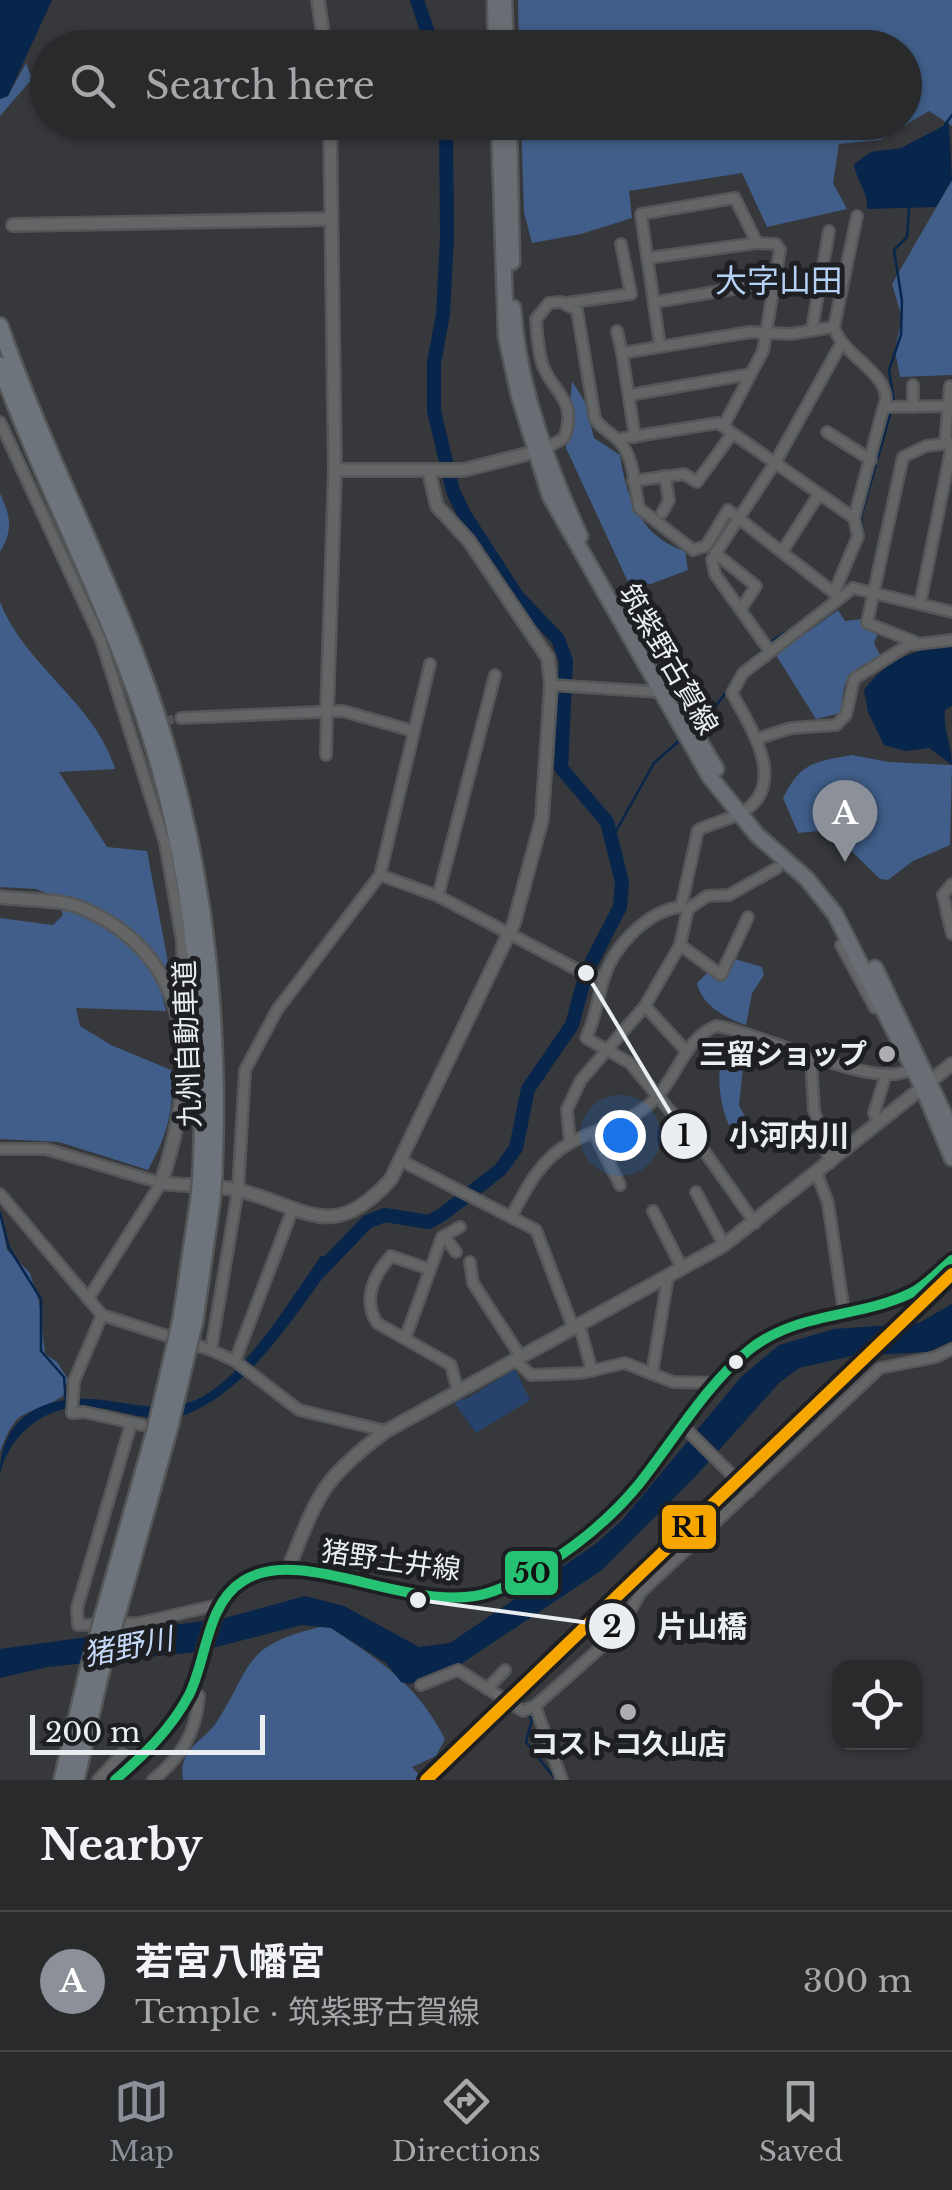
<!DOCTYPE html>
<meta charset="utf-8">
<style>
body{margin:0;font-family:"Libre Baskerville","Noto Sans JP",serif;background:#343638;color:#f1f3f6}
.controls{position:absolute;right:30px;bottom:30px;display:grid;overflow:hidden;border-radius:20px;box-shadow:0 2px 8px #0004}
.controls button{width:90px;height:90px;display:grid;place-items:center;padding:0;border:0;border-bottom:2px solid #444648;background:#282a2c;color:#f1f3f6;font:50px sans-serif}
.scale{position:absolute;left:30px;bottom:25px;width:235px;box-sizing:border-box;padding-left:10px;border:5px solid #ebeef1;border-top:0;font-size:28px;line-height:35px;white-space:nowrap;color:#ebeef1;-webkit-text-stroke:8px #1e1f22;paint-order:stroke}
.you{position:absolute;left:620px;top:1135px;width:35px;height:35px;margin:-25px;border:8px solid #fff;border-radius:50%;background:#1a73e8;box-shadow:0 0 0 15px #1a73e833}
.badge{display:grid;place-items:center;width:65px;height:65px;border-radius:50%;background:#8c9099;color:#fff;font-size:32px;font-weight:700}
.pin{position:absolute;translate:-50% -82px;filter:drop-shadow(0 2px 5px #0008)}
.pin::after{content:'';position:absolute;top:52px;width:35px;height:30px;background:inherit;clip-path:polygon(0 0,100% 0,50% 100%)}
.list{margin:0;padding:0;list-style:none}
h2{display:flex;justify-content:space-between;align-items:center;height:130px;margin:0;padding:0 40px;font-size:42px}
h2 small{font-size:32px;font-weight:400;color:#a5a7a9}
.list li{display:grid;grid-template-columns:65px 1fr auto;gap:30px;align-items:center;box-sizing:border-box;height:140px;padding:0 40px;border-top:2px solid #444648}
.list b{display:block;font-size:38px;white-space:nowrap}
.list p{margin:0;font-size:32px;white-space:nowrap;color:#a5a7a9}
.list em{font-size:32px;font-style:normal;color:#a5a7a9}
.icon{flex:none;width:55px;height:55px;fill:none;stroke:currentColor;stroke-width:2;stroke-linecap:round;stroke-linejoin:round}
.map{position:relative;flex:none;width:952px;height:1780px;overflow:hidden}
.search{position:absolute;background:#282a2c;box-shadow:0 2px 8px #0004;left:30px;right:30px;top:30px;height:110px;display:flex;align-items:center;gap:25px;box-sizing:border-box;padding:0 35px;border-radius:55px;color:#a5a7a9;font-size:38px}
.sheet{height:270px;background:#282a2c}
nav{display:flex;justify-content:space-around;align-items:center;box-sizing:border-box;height:140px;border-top:2px solid #444648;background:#282a2c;font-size:28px;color:#a5a7a9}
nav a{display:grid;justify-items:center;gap:5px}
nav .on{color:#8c9099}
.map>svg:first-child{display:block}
.green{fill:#27436b}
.forest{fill:#405e89}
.water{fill:#08254c}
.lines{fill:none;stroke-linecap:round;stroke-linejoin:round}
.stream{stroke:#08254c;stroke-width:2.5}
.river{stroke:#08254c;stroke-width:14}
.minor-tunnel{stroke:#515356;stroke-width:9;stroke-dasharray:9 4.5;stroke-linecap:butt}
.minor-casing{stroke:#545658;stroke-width:14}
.tertiary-casing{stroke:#545658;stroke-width:16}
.secondary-casing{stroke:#545658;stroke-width:18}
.primary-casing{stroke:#545658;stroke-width:19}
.motorway-casing{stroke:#545658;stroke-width:20}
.minor{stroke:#636567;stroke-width:9}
.tertiary{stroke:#636567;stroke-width:11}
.secondary{stroke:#636567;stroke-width:12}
.primary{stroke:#696e74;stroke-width:14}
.motorway{stroke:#6d747c;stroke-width:15}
.motorway-bridge-casing{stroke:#545658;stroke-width:20;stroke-linecap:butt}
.motorway-bridge{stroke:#6d747c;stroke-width:15}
.bus-1-casing{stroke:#1e1f22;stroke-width:18}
.bus-1{stroke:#26c172;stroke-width:10}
.rail-1-casing{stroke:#1e1f22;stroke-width:20}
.rail-1{stroke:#f7a600;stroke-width:12}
.poi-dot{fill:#acaeb1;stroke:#1e1f22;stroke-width:4}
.bus-dot{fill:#ebeef1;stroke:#1e1f22;stroke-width:4}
.labels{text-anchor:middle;stroke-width:10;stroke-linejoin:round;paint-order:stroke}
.street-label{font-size:28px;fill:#ebeef1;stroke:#1e1f22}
.poi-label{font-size:28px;font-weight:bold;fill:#ebeef1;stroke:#1e1f22;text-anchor:end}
.water-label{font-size:30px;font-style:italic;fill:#c4d9f7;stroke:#1e1f22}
.quarter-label{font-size:32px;fill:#b6d1f6;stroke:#1e1f22}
.leader{fill:none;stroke:#ebeef1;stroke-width:4}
.callout-dot{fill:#ebeef1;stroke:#1e1f22;stroke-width:4}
.mark-label{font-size:30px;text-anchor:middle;font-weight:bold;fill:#111}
.callout-label{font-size:30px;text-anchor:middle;font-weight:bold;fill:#ebeef1;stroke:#1e1f22;stroke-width:10;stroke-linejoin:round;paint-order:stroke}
.line-badge{stroke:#1e1f22;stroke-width:4}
.pale-badge-label{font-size:28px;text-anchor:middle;font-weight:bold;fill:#111}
</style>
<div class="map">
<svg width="952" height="1780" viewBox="0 0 952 1780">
<rect width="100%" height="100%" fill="#36383b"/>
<path class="green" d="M515 1369 530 1400 476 1433 453 1401 468 1398Z"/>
<g class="forest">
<path d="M518 0H952V126L929 111 880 140 839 144 833 183 847 209 767 227 742 173 629 191 632 218 581 234 532 243 524 212 521 123 904 122V48L519 47Z"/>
<path d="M26 63 32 79 0 116V99L8 96Z"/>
<path d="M952 180V375L900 377 895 350 902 318 892 284Z"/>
<path d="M572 381 585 402 594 438 620 455C626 496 640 537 685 551L688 570 651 584 628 582 566 448Z"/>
<path d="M0 493C10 517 14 528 0 552Z"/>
<path d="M0 602C25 666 96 704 115 769L59 772 107 847 147 851 169 968 158 977 166 1011 76 1008 80 1026 111 1045 171 1070C175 1110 167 1135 148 1170L59 1142 0 1139V918L53 925 63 915 57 897 36 889 0 887Z"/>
<path d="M838 610 845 621 862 619 880 627 874 643 882 659C845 669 844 678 841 713L816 719 776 655Z"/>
<path d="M852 755 889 762 952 765 950 845 913 861 888 880 880 879 830 830 798 833 783 798C801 762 814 762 852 755Z"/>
<path d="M735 959 762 967 764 975 752 993 746 1025C727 1019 701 1005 697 983L708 972 724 979Z"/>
<path d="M730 1035 746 1040 739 1105 755 1137 729 1125C718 1101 714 1058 730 1035Z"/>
<path d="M0 1215 7 1250 30 1273 39 1302 45 1354 57 1362 68 1379 63 1396C25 1420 19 1402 0 1452Z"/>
<path d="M320 1627 331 1628C381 1662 416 1683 445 1739L436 1756 412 1767 424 1780H183C178 1748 203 1742 216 1723 253 1666 241 1646 320 1627Z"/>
</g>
<g class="water">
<path d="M0 0H52L8 96 0 99Z"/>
<path d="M949 123 952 180 936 207 867 209C869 192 856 181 854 164L871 152 901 148Z"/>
<path d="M952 646V706L945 710C943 731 952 744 952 765L929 748 905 751 884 745 868 712 864 690C887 659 914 649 952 646Z"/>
<path d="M321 1256 337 1259C296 1312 258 1379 196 1410 159 1429 128 1410 91 1407 46 1404 10 1433 0 1474 0 1420 39 1396 92 1399 135 1402 170 1419 210 1392 250 1366 293 1296 321 1256Z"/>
<path d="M952 1304V1341L928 1352 852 1356 799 1368 779 1383 694 1478 602 1570 461 1664 410 1684 401 1682 386 1663 331 1628 302 1625 197 1652 47 1667 0 1678V1649L225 1618 305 1596 344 1606 419 1647 450 1643 597 1543 623 1519 741 1377 779 1345 834 1329 919 1323Z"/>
</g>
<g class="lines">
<g class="stream">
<path d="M945 125 952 115"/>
<path d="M840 590 863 534 861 517 894 401 889 370 901 335 902 301 894 250 907 237 909 209"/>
<path d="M769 643 812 615"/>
<path d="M740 671 763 649"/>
<path d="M700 727 731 686"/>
<path d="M611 840 654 763 680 740"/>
<path d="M0 1213 9 1248 41 1299V1351L64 1377 66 1405"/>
<path d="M506 1695 524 1706"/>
<path d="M528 1713 532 1720 526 1742 556 1780"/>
</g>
<g class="river">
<path d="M417 0 433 48"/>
<path d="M321 1270 367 1222 385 1215 429 1222 443 1214 500 1170 516 1148 528 1089 572 1025 586 973 620 907 622 882 607 822 561 768 566 661 558 639 517 596 464 514 453 491 434 411V363L443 314 447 237 446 122"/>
</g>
<path class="minor-tunnel" d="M138 725 181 718"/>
<defs>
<g id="minor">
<path d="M648 258 757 243"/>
<path d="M656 302 774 282"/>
<path d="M567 303 631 294 621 244"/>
<path d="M812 329 829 231"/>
<path d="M617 331 622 353"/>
<path d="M660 346 641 214 735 198 757 243 776 244 780 250 763 351 724 425"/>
<path d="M629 395 751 374"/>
<path d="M885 407 948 406"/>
<path d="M913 407V385"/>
<path d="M0 422 101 640 165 843 182 941 185 1035"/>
<path d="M827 432 871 460"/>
<path d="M635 437 622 353 750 332 791 334 834 327 857 216"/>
<path d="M618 439 718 423 854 518"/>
<path d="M945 443 950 386"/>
<path d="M541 451 564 438C578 400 554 394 543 366 538 352 537 334 536 319L549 303 561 302 577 310 595 419C602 429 610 432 618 440 635 456 634 487 639 508L693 550 706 546 728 510 838 596"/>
<path d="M633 481 684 474 697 482 732 434"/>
<path d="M662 513 669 500 665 476"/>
<path d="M782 552 819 494"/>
<path d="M715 553 756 586 741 609"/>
<path d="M834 593 858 536 854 518 886 398C884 370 842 355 834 327"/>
<path d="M920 604 952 445"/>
<path d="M915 642 867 623 903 457 926 446 952 443"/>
<path d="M769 650 715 574 712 559 775 463 841 344"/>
<path d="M551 685 660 692"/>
<path d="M181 718 343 711 413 731"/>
<path d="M756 739 791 728 836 725 846 715 854 679 908 645 952 640"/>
<path d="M326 755 327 711"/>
<path d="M380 875 438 896 580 971 604 978"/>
<path d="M952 884 943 895 952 934"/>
<path d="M438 896 495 675"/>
<path d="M850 940 841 945 875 1008"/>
<path d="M680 945 721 975 748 917"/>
<path d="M645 1006 687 1052"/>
<path d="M811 1058 814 1110 830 1163"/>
<path d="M879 1123 874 1113 886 1074"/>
<path d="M594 1133 620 1185"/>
<path d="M570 1143 567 1109 581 1080 645 1006 680 945 688 909 707 896 729 895 777 868"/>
<path d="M0 1149H46L161 1183 88 1299"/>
<path d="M400 1160 536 1230 573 1327"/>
<path d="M817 1174 828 1203 844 1312"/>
<path d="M696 1192 724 1245"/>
<path d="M0 1194 102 1315 211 1350 235 1361 299 1410 386 1431"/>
<path d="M653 1211 682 1268"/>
<path d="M512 1215C527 1187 541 1159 570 1143 598 1127 629 1124 653 1101 678 1077 684 1039 716 1026 758 1031 880 1094 913 1068"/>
<path d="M755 1223 707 1155 630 1063 586 1038C596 1018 597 999 604 978 613 947 648 910 681 907L698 830C712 823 728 820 741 813 790 785 750 727 732 693L743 673 853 588 952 612"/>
<path d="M444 1236 456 1252"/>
<path d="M470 1262 473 1283 521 1357"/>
<path d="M429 1269 391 1256C374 1275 362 1298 377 1323L451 1365 458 1392"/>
<path d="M102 1315 74 1381 72 1413 84 1412 142 1425"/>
<path d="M579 1324 592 1371"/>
<path d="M405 1339 442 1237 460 1227"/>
<path d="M211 1350 238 1190 245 1070 277 1010 380 875 430 664"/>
<path d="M515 1360 531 1375 581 1373 625 1363 673 1382 716 1383"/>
<path d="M235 1361 292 1211"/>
<path d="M652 1374 668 1276"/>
<path d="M131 1424 77 1608 78 1625 139 1623 222 1604"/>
<path d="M683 1426 749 1492"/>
<path d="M421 1685 458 1670 523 1711 535 1706 617 1633 641 1592 880 1368 936 1357 952 1349"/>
<path d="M487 1689 505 1670"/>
<path d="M535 1706 562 1780"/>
<path d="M98 1780 122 1754"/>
<path d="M153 1780C181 1757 196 1734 199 1696L190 1692"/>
</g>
<g id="tertiary">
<path d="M318 0 325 48"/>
<path d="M13 225 329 219"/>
<path d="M335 470H464L535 452"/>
<path d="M327 711 335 470 330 122"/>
<path d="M0 897C26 901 60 898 84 909 201 961 196 1079 161 1183 186 1186 214 1185 238 1190 306 1207 332 1245 391 1179L514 923 542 819 551 685 548 658 469 541 437 506 429 472"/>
<path d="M288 1569C318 1496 320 1480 386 1431L724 1245 952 1064"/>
</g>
<path id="secondary" d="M115 1780C144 1755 171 1729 189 1695 207 1659 206 1604 243 1581 304 1542 418 1620 494 1591 548 1570 603 1528 639 1484 674 1440 705 1386 749 1350 798 1311 857 1319 911 1293 926 1286 939 1271 952 1260"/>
<g id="primary">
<path d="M495 0 496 48"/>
<path d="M504 0 506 48"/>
<path d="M499 122 506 336 519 396 550 496 710 777 757 835 807 879 835 914 923 1088 952 1158"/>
<path d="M509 122 512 262"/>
<path d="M513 308C518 385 548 467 580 536"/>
<path d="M681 710 716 769"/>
<path d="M875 968 952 1131"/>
</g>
<g id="motorway">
<path d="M0 326C39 440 96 548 138 661 201 828 221 997 214 1174"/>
<path d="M0 365C37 467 87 564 126 666 189 829 209 998 201 1172"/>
<path d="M181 1319 199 1198"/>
<path d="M195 1320 212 1201"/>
<path d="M104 1612 156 1427"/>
<path d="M118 1612 170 1426"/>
<path d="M62 1780 86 1678"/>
<path d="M76 1780 100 1676"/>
</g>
</defs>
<use href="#minor" class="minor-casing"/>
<use href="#tertiary" class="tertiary-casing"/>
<use href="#secondary" class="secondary-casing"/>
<use href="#primary" class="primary-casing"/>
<use href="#motorway" class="motorway-casing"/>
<use href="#minor" class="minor"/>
<use href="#tertiary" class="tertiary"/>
<use href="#secondary" class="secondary"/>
<use href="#primary" class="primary"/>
<use href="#motorway" class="motorway"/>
<defs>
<g id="motorway-bridge">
<path d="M199 1198 201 1172"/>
<path d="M212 1201 214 1174"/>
<path d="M170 1426 195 1320"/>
<path d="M156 1427 181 1319"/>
<path d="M100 1676 118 1612"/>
<path d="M86 1678 104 1612"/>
</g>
</defs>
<use href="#motorway-bridge" class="motorway-bridge-casing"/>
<use href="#motorway-bridge" class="motorway-bridge"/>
<defs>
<path id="bus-1" d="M115 1780C144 1755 171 1729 189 1695 207 1659 206 1604 243 1581 304 1542 418 1620 494 1591 548 1570 603 1528 639 1484 674 1440 705 1386 749 1350 798 1311 857 1319 911 1293 926 1286 939 1271 952 1260"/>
</defs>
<use href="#bus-1" class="bus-1-casing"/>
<use href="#bus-1" class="bus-1"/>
<defs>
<path id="rail-1" d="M426 1780 952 1274"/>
</defs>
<use href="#rail-1" class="rail-1-casing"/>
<use href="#rail-1" class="rail-1"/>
</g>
<g class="poi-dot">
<circle cx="887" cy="1054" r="10"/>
<circle cx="628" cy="1712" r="10"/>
</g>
<circle class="bus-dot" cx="736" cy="1362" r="9"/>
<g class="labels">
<g class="street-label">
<text transform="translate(669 659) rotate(60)" y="10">筑紫野古賀線</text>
<text transform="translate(187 1044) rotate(-92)" y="10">九州自動車道</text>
<text transform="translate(391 1560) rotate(8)" y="10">猪野土井線</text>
</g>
<g class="poi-label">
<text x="867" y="1064">三留ショップ</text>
<text x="628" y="1754" text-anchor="middle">コストコ久山店</text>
</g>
<g class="water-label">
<text transform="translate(128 1647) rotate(-11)" y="10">猪野川</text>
</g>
<g class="quarter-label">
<text x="779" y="292">大字山田</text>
</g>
</g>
<path class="leader" d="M586 973L684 1136M418 1600L612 1626"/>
<g class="callout-dot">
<circle cx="586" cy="973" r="10"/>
<circle cx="418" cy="1600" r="10"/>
<circle cx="684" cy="1136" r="25"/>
<circle cx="612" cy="1626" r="25"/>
</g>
<g class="mark-label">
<text x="684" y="1146">1</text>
<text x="612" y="1637">2</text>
</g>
<g class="callout-label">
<text x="789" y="1146">小河内川</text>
<text x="702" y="1637">片山橋</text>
</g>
<g class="line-badge">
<rect x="660" y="1503" width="58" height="48" rx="10" fill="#f7a600"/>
<rect x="503" y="1549" width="57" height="48" rx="10" fill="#26c172"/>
</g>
<g class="pale-badge-label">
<text x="689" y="1537">R1</text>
<text x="532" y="1583">50</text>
</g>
</svg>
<div class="controls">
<button><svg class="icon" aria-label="locate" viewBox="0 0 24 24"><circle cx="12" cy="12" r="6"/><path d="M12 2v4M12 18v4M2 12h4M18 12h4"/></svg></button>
</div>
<div class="scale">200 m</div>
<div class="you"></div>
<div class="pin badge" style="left:845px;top:862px">A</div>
<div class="search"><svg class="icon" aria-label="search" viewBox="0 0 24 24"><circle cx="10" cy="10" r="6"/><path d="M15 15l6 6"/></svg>Search here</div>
</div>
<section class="sheet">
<h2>Nearby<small></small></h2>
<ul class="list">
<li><span class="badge">A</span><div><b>若宮八幡宮</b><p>Temple · 筑紫野古賀線</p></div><em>300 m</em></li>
</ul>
</section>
<nav>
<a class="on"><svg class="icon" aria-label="map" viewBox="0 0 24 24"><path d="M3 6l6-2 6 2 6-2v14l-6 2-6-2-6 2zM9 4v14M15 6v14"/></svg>Map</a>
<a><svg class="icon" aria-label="directions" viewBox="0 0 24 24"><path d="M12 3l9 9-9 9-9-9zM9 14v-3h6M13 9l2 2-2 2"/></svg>Directions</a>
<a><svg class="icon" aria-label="saved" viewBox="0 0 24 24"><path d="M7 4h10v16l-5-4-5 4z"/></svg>Saved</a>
</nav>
